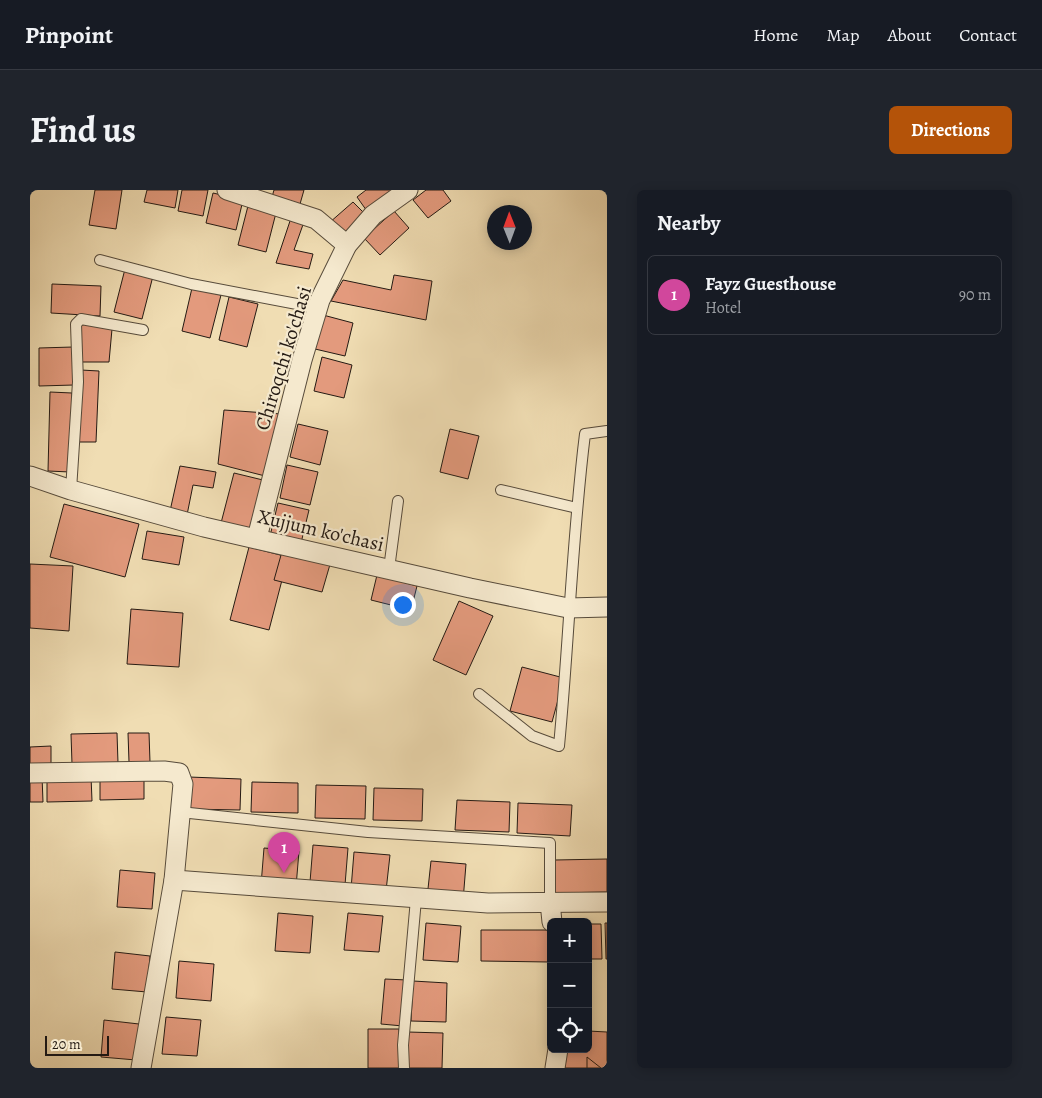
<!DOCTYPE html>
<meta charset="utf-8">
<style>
body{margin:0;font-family:Alegreya,serif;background:#20242c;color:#f1f3f6}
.controls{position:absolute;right:15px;bottom:15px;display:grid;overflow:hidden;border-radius:8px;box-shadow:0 2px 12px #0003}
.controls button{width:45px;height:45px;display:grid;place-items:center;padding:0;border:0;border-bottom:1px solid #363941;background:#171b24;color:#f1f3f6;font:25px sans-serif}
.compass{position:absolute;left:457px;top:15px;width:45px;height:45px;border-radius:50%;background:#171b24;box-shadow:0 2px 12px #0003;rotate:359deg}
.scale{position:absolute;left:15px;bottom:12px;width:64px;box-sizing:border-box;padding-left:5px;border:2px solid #241a13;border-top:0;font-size:14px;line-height:18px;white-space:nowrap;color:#241a13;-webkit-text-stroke:4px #f5e9ce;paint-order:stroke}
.you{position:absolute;left:372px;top:414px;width:18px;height:18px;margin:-12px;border:4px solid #fff;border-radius:50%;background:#1a73e8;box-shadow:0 0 0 8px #1a73e833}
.badge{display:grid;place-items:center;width:32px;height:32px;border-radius:50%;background:#b45309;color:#fff;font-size:16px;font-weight:700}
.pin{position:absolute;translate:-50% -41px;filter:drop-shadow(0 1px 2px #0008)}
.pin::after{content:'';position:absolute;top:26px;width:18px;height:15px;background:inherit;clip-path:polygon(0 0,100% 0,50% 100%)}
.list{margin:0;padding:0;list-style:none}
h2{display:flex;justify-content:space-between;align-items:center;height:65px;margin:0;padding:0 20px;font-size:21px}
h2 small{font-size:16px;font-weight:400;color:#9ea1a6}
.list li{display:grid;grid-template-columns:32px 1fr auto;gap:15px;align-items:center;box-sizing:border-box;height:80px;margin:0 10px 10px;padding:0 10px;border:1px solid #363941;border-radius:8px}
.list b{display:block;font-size:19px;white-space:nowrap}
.list p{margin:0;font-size:16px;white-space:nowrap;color:#9ea1a6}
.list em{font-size:16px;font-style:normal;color:#9ea1a6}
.icon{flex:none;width:28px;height:28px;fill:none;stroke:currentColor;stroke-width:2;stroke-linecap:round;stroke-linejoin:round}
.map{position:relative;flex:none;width:577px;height:878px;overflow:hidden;border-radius:8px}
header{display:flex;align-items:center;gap:30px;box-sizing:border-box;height:70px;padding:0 25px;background:#171b24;border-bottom:1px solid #363941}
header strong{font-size:24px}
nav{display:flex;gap:28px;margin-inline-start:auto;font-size:18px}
.intro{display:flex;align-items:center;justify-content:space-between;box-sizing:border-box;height:120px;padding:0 30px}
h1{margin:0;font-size:35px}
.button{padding:12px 22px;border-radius:8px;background:#b45309;color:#fff;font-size:18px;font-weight:700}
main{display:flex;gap:30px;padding:0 30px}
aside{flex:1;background:#171b24;border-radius:8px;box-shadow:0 2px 12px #0003}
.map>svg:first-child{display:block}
.building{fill:#e39a7d;stroke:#241a13}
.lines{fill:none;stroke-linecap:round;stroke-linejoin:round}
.service-casing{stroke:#574b3b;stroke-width:12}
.minor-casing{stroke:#574b3b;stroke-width:21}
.service{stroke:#f5e9ce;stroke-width:10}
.minor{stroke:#f5e9ce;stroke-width:19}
.labels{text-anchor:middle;stroke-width:4.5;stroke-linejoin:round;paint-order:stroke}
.street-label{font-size:20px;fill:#241a13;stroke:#f5e9ce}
</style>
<header>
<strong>Pinpoint</strong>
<nav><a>Home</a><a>Map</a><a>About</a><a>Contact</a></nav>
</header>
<div class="intro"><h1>Find us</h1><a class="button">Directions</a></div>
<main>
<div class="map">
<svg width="577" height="878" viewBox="0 0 577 878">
<rect width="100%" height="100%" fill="#f0ddb3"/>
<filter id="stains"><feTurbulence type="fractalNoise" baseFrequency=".004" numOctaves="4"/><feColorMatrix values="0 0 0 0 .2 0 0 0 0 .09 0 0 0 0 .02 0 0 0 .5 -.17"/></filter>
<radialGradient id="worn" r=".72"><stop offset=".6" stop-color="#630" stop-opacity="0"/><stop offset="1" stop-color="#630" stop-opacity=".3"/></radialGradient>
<g class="building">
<path d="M65 0H92L86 39 59 35Z"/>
<path d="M117 0H148L145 18 114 12Z"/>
<path d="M152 0H178L173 26 148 21Z"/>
<path d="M244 0H274L270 14 242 7Z"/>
<path d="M336 0H370L339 24 327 7Z"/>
<path d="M396 0H413L421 11 398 28 383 10Z"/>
<path d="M183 3 213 10 206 40 176 33Z"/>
<path d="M219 12 247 19 236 62 208 55Z"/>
<path d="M323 12 336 25 312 47 299 33Z"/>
<path d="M364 21 379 38 350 65 334 48Z"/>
<path d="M262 25 275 29 264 60 283 64 279 79 246 73Z"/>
<path d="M95 79 123 86 112 129 84 122Z"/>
<path d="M364 85 402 91 396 130 301 111 313 90 361 100Z"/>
<path d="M22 94 71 96 70 126 21 123Z"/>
<path d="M162 98 191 105 180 148 152 141Z"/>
<path d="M199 107 228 114 217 157 189 150Z"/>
<path d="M293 125 323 133 315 166 285 159Z"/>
<path d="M50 133 82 139 79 172H50Z"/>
<path d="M43 157 44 195 9 196V158Z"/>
<path d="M292 167 322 175 314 208 284 201Z"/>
<path d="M51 180 69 181 66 252H48Z"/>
<path d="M20 202 42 203 40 282 18 281Z"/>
<path d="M194 220 251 224 239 287 188 274Z"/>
<path d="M268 234 298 241 290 275 260 267Z"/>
<path d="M420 239 449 246 438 289 410 282Z"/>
<path d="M257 275 288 282 280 315 250 308Z"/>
<path d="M150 276 186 282 183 298 163 295 157 325 140 321Z"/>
<path d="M204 283 237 291 225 341 191 333Z"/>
<path d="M248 313 279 320 271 353 240 346Z"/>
<path d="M34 314 109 334 95 387 20 367Z"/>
<path d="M117 341 154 347 149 375 112 369Z"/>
<path d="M219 357 258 367 239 440 200 430Z"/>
<path d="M253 358 301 371 292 402 244 390Z"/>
<path d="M0 374 43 376 39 441 0 438Z"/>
<path d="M347 385 387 396 381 420 341 410Z"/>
<path d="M429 411 463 426 436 485 403 470Z"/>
<path d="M101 419 153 423 149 477 97 474Z"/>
<path d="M492 477 534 488 522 532 480 521Z"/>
<path d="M87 543 88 573 42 574 41 544Z"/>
<path d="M98 543H119L120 572H99Z"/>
<path d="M21 556V575L0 576V557Z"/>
<path d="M0 586H12L13 612H0Z"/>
<path d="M17 586H61L62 611 17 612Z"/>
<path d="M114 586V609L70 610V587Z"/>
<path d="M159 587 211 589 210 620 157 619Z"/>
<path d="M222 592 268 593V623L221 622Z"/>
<path d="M286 595 336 596 335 629 285 628Z"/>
<path d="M344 598 393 599 392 631 343 630Z"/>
<path d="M427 610 480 612 479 642 425 640Z"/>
<path d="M488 613 542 615 540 646 487 643Z"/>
<path d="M283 655 318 658 315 695 280 692Z"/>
<path d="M234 658 269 661 266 697 231 695Z"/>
<path d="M324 662 360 665 356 701 321 699Z"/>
<path d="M577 669V702L525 703V670Z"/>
<path d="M401 671 436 674 433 711 397 708Z"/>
<path d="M90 680 125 683 122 719 87 717Z"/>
<path d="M248 723 283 726 280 763 245 761Z"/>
<path d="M318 723 353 726 349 762 314 760Z"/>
<path d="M396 733 431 736 428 772 393 770Z"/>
<path d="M575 733H577V769H576Z"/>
<path d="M558 734H571L572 769H558Z"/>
<path d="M451 740H519V772L451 771Z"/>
<path d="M85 762 120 766 117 802 82 799Z"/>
<path d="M149 771 184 774 181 811 146 808Z"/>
<path d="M355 789 377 790 373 836 351 834Z"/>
<path d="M383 791 417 793 416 832 381 831Z"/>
<path d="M136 827 171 830 167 866 132 864Z"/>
<path d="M74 830 109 834 106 870 71 867Z"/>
<path d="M338 839H369L370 878H338Z"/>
<path d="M558 841 577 842V878H535L537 859H558Z"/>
<path d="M378 842 413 843 412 878H377Z"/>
<path d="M557 867 571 878H557Z"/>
</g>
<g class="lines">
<defs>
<g id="service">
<path d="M70 70 161 94 288 118"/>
<path d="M41 300 48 192 46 134 51 129 113 140"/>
<path d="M471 300 547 318"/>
<path d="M359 379 368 311"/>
<path d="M449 504 502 546 529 556C539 452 542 348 555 244L577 241"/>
<path d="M150 622 338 642 520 653V712"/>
<path d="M374 878 373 855 386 709"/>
</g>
<g id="minor">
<path d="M197 0 286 29 317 55"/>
<path d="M0 286 41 300 174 337 440 398 538 418 577 417"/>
<path d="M227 348 272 170 290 110 317 55 343 25 378 0"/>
<path d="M0 583 134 581 149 583 153 594 144 690 111 878"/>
<path d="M144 690 458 713 577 712"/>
<path d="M520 712 522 732"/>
<path d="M525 878 528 859"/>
</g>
</defs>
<use href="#service" class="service-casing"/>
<use href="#minor" class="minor-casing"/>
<use href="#service" class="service"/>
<use href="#minor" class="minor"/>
</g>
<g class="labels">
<g class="street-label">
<text transform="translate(253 168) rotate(-73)" y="7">Chiroqchi ko'chasi</text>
<text transform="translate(291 340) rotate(13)" y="7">Xujjum ko'chasi</text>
</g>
</g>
<rect width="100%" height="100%" filter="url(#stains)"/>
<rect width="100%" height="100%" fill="url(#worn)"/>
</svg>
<div class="controls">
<button>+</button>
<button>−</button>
<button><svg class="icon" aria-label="locate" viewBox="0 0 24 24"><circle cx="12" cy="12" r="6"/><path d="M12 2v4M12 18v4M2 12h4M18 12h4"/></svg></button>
</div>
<svg class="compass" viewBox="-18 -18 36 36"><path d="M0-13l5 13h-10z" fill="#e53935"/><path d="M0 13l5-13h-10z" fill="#9ea1a6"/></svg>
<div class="scale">20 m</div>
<div class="you"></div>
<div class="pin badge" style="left:254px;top:683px;background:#d1479c">1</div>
</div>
<aside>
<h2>Nearby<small></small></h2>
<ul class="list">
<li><span class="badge" style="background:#d1479c">1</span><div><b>Fayz Guesthouse</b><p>Hotel</p></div><em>90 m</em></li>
</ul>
</aside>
</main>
